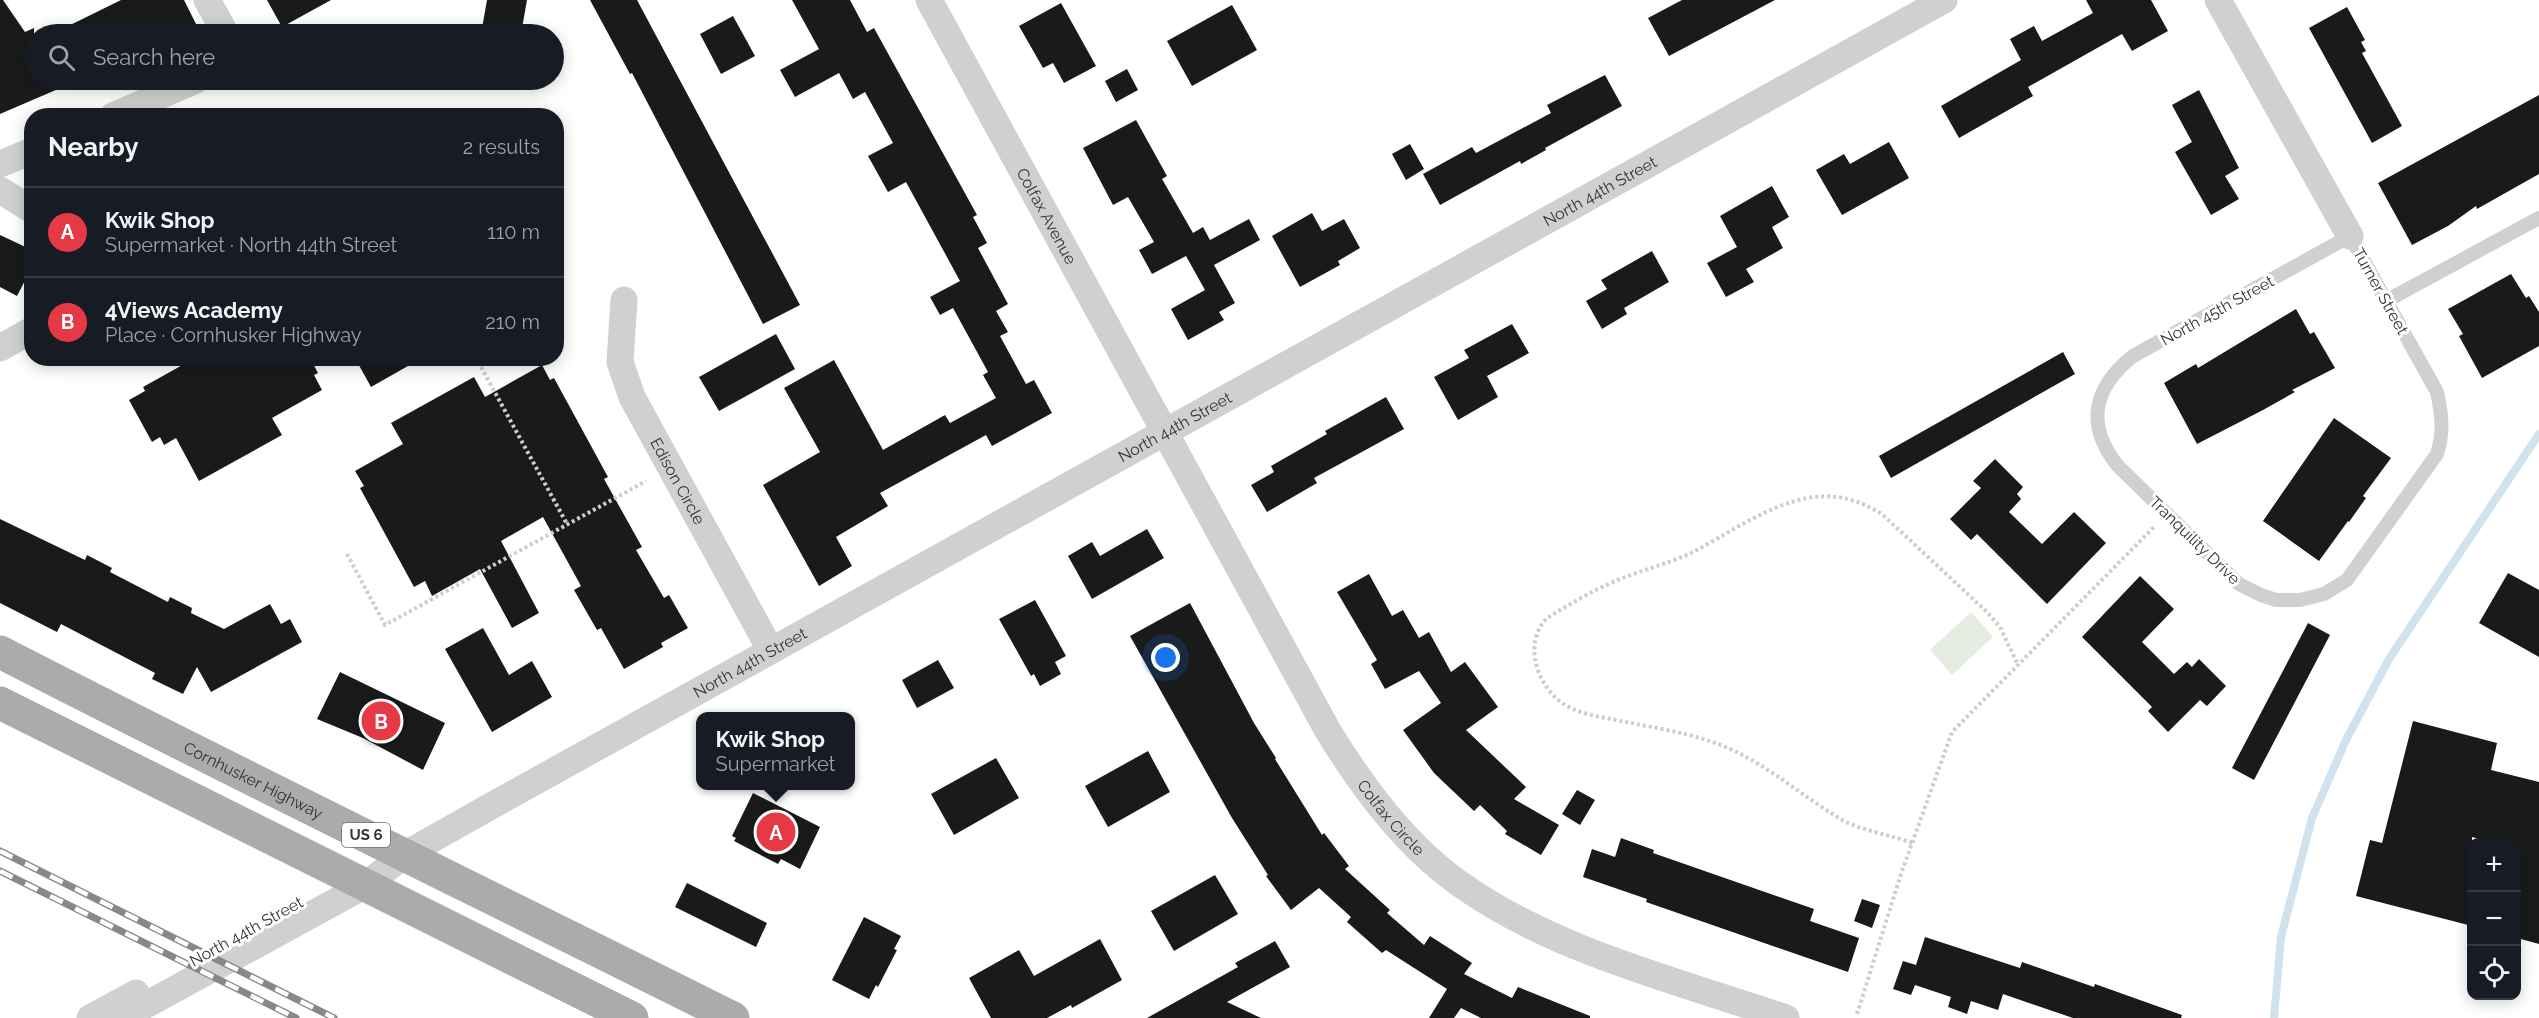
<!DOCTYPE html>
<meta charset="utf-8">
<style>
body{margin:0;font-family:Raleway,sans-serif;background:#20242c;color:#f1f3f6}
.controls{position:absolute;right:18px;bottom:18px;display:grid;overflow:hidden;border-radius:12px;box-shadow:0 3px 15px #0003}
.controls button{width:54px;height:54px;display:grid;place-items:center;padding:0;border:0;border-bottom:2px solid #363941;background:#171b24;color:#f1f3f6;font:30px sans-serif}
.you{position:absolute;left:1166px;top:658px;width:21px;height:21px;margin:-15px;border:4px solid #fff;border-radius:50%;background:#1a73e8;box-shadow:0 0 0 9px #1a73e833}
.badge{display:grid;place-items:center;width:39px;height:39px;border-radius:50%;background:#e63946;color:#fff;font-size:20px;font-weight:700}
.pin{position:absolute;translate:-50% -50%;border:3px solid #fff;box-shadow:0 2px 6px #0006}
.popup{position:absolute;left:696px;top:712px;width:159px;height:78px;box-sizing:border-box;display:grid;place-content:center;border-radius:12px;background:#171b24;filter:drop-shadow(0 2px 4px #0005);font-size:20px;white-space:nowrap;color:#9ea1a6}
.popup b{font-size:22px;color:#f1f3f6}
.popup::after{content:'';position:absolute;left:50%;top:100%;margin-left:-12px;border:12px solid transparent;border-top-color:#171b24}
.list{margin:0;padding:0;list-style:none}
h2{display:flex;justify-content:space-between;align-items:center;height:78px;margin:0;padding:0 24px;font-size:26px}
h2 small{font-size:20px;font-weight:400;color:#9ea1a6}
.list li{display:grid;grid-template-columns:39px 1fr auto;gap:18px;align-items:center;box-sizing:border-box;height:90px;padding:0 24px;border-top:2px solid #363941}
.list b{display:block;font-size:22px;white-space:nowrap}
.list p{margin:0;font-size:20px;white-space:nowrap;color:#9ea1a6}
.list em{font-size:20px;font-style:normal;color:#9ea1a6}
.icon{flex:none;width:33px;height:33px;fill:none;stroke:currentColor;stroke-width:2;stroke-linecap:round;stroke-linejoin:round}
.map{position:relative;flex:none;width:2539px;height:1018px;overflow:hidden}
.search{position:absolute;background:#171b24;box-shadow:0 3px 15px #0003;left:24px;top:24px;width:540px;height:66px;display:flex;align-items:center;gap:15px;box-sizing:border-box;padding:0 21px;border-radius:33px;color:#9ea1a6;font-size:22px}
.panel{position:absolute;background:#171b24;box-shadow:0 3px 15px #0003;left:24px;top:108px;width:540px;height:258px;border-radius:24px}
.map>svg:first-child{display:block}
.green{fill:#e6ecdf}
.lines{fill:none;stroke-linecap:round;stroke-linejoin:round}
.stream{stroke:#cfe2ee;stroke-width:8}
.building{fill:#1a1a1a}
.path{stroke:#cdcdcd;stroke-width:4;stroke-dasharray:3 3;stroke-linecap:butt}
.service{stroke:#d0d0d0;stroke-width:14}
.minor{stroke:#d0d0d0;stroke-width:27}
.primary{stroke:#ababab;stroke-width:33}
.rail-casing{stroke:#888;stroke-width:7}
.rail{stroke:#fff;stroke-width:4.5;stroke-dasharray:14;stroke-linecap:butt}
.labels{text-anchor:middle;stroke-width:6;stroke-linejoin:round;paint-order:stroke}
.shield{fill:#fff;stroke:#707070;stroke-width:1.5}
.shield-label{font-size:15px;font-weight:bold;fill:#333}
.street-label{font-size:16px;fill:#333;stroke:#fff}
</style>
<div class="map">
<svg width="2539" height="1018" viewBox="0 0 2539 1018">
<rect width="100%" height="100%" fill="#fff"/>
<path class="green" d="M1971 612 1993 637 1952 675 1930 650Z"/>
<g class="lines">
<path class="stream" d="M2274 1018 2281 937 2312 818 2346 740 2389 659 2539 434"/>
</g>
<g class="building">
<path d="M0 0H3L25 32 34 28V80H79L0 114Z"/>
<path d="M121 0H184L201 34H52Z"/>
<path d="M267 0H331L282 27Z"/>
<path d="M487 0H527L521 34H481Z"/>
<path d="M590 0H637L800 305 763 324 632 73 630 74Z"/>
<path d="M792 0H850L867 32 874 28 977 215 973 217 987 243 978 248 1008 304 996 311 1008 332 1000 336 1026 384 1034 380 1052 413 992 446 986 435 880 493 888 506 836 537 852 566 819 586 763 485 820 452 784 388 834 360 883 450 945 415 950 423 996 398 983 375 988 372 953 308 940 315 930 297 960 281 906 182 888 192 868 156 893 143 865 92 853 99 839 73 795 97 780 70 819 49Z"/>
<path d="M1682 0H1775L1669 56 1648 18Z"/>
<path d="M2086 0H2151L2168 31 2132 51 2122 34 2028 87 2033 96 1959 138 1941 106 2021 60 2010 39 2034 26 2042 41 2093 13Z"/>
<path d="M1061 3 1096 66 1064 83 1053 63 1043 68 1019 26Z"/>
<path d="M1232 5 1257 50 1192 86 1167 41Z"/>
<path d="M2347 7 2365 40 2361 42 2366 51 2362 53 2402 126 2372 143 2309 28Z"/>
<path d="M733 16 755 56 721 74 700 34Z"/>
<path d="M1127 69 1138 90 1116 102 1105 81Z"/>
<path d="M1605 75 1622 106 1545 148 1546 150 1521 164 1520 161 1440 205 1423 174 1472 147 1476 153 1551 113 1547 105Z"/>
<path d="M2199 90 2239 168 2225 176 2239 199 2211 215 2175 152 2192 142 2172 105Z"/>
<path d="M2539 95V174L2477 209 2476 206 2448 226 2412 245 2378 183Z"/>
<path d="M1136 120 1167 176 1162 179 1193 233 1203 227 1210 240 1249 219 1260 240 1214 265 1235 303 1219 312 1224 320 1188 340 1171 309 1205 290 1186 256 1152 274 1139 250 1154 242 1128 197 1113 205 1083 148Z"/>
<path d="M1889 142 1909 178 1842 215 1816 170 1844 154 1850 164Z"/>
<path d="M1410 144 1424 169 1406 180 1392 154Z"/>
<path d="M1772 186 1789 217 1772 227 1783 248 1746 269 1754 282 1726 297 1707 263 1737 247 1720 216Z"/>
<path d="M1312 213 1322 231 1344 219 1360 248 1338 261 1340 265 1300 287 1272 236Z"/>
<path d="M0 235 32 250V267L17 296 0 287Z"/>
<path d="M1652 251 1669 282 1624 308 1627 314 1602 329 1586 301 1607 289 1601 280Z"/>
<path d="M2511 274 2526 298 2529 296 2539 312V346L2482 378 2459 336 2463 334 2448 309Z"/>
<path d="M2296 309 2310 334 2314 332 2335 368 2292 390 2295 392 2263 410 2197 444 2164 383 2196 364 2198 368Z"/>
<path d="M1512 324 1529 353 1487 376 1498 397 1458 420 1434 377 1469 358 1464 350Z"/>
<path d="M776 334 795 369 719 411 699 377Z"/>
<path d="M2063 352 2075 374 1891 478 1879 456Z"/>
<path d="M195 358H310L318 373 314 375 322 390 272 418 282 435 199 481 176 438 164 445 160 437 152 442 129 400 145 391 143 387Z"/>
<path d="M355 358H422L371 387Z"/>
<path d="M542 365 550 380 554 378 608 477 604 479 642 547 636 550 664 598 669 595 688 628 661 643 663 647 624 669 601 628 597 630 574 590 581 586 543 517 501 541 539 613 512 628 480 569 432 596 425 581 414 587 360 488 364 486 355 471 403 444 391 423 474 377 485 397Z"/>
<path d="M1386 397 1404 429 1314 478 1317 483 1267 512 1251 485 1274 472 1271 466 1327 434 1325 431Z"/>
<path d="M2334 418 2391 458 2363 496 2366 498 2349 522 2348 521 2319 561 2263 521Z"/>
<path d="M1995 459 2023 487 2017 494 2021 499 2009 512 2042 544 2074 512 2106 543 2047 604 1977 534 1971 540 1950 519 1981 488 1973 481Z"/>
<path d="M0 519 85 560 87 555 112 568 110 572 168 602 170 597 192 608 191 613 224 629 270 604 281 624 290 619 302 642 211 692 197 667 183 694 152 679 155 673 61 624 57 632 0 603Z"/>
<path d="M1147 529 1164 558 1092 599 1068 556 1092 542 1100 556Z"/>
<path d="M2508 573 2539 590V657L2479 623Z"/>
<path d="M1369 574 1392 616 1403 610 1419 638 1429 632 1451 672 1465 662 1498 707 1466 730 1526 787 1514 799 1559 825 1541 855 1505 834 1507 831 1480 805 1474 811 1434 773 1403 730 1441 703 1419 671 1385 689 1371 664 1377 660 1337 592Z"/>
<path d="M2140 576 2174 609 2142 642 2174 674 2187 662 2192 667 2199 659 2226 686 2207 706 2200 700 2168 732 2148 711 2152 707 2082 637Z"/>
<path d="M1035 600 1066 656 1055 662 1061 674 1040 686 1034 674 1031 676 999 619Z"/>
<path d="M1190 603 1254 723 1276 758 1275 759 1322 835 1324 833 1349 866 1345 869 1390 910 1387 913 1424 945 1430 936 1472 963 1464 974 1512 998 1518 987 1590 1016V1018H1481L1461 1008 1454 1018H1429L1447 989 1386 950 1382 953 1347 922 1351 917 1319 888 1291 910 1266 876 1268 875 1232 818 1130 636Z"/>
<path d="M2308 623 2330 635 2254 780 2232 768Z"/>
<path d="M483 628 509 675 532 661 552 697 492 732 445 649Z"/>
<path d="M938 660 954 688 917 708 902 680Z"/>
<path d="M340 672 445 723 423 770 363 738 317 719Z"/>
<path d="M2413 721 2497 743 2491 770 2539 782V944L2517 938V843H2495L2472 837V926L2356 896 2370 840 2382 843Z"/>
<path d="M1148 751 1170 792 1108 827 1085 786Z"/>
<path d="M996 758 1019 798 954 835 931 794Z"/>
<path d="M1577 790 1595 800 1580 825 1562 814Z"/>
<path d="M753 793 820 827 800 869 781 859 778 864 734 841 736 838 732 836Z"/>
<path d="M1621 838 1654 850 1653 853 1814 909 1810 921 1859 938 1848 972 1646 902 1647 899 1583 877 1592 849 1615 857Z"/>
<path d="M1215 875 1238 914 1174 951 1151 911Z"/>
<path d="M687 883 767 923 756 947 675 907Z"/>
<path d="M1862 899 1880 905 1872 928 1854 921Z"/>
<path d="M864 917 901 936 894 949 897 950 878 987 876 985 869 999 832 980Z"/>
<path d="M1925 937 2020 968 2022 962 2094 987 2095 984 2182 1015 2181 1018H2073L2003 994 1998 1010 1971 1001 1967 1014 1948 1007 1951 997 1915 985 1911 995 1893 989 1903 961 1916 965Z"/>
<path d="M1100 939 1122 980 1072 1008 1071 1005 1047 1018H991L969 978 1019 950 1034 976Z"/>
<path d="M1275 941 1290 967 1227 1002 1261 1018H1147L1238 967 1235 963Z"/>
</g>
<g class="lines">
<g class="path">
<path d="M481 367 567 524"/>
<path d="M347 554 385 625 646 481"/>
<path d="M1912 843C1889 834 1860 831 1839 818 1799 794 1762 760 1718 744 1686 732 1650 727 1616 720 1596 716 1573 713 1557 699 1534 678 1525 641 1547 618 1570 604 1595 589 1620 579 1643 570 1666 564 1689 554 1729 534 1769 503 1814 497 1839 494 1862 501 1883 515L1987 612 2000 627 2018 665"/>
<path d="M1857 1014 1901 874 1952 732 2154 527"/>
</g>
<g class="service">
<path d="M2350 236 2437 392C2442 415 2444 432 2437 454L2347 580 2324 594 2300 600H2276L2261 595 2239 584 2118 466C2085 425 2093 388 2133 356Z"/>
<path d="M2386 301 2539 218"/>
</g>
<g class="minor">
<path d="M207 0 226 34"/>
<path id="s1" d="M929 0 1328 731C1363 788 1405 845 1460 884 1554 951 1678 981 1786 1018"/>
<path d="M2218 0 2350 236"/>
<path d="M113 116 196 80"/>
<path d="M0 164 32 151"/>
<path d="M0 190 32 210"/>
<path id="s2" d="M624 300 620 362 632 397 771 651"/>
<path d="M0 348 32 330"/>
<path d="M90 1018 136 993"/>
<path id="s3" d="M122 1018 364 886 406 854 491 806 1944 0"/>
</g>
<g class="primary">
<path id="s4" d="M0 652C243 777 489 896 733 1018"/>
<path d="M0 703 632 1018"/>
</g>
<defs>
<g id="rail">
<path d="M0 851 334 1018"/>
<path d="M0 871 296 1018"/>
</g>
</defs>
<use href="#rail" class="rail-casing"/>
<use href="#rail" class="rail"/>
</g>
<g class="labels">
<rect class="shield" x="342" y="823" width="48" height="24" rx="4.5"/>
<g class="shield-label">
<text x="366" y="840">US 6</text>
</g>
<g class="street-label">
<text dy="6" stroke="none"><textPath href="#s3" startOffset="1694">North 44th Street</textPath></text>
<text dy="6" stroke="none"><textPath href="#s1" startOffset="246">Colfax Avenue</textPath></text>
<text transform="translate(2381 291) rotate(61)" y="6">Turner Street</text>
<text transform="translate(2217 310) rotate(-29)" y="6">North 45th Street</text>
<text dy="6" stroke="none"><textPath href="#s3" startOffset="1208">North 44th Street</textPath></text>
<text dy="6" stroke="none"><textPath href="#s2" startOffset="195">Edison Circle</textPath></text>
<text transform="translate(2195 540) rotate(44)" y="6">Tranquility Drive</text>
<text dy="6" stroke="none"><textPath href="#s3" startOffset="722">North 44th Street</textPath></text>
<text dy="6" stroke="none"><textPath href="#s4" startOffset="284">Cornhusker Highway</textPath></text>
<text dy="6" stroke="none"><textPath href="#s1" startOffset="940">Colfax Circle</textPath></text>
<text transform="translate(246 931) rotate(-29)" y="6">North 44th Street</text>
</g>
</g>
</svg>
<div class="controls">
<button>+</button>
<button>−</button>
<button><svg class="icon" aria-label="locate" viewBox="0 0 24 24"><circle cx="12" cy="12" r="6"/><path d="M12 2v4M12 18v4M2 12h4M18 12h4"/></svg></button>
</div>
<div class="you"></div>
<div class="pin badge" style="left:776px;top:832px">A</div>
<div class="popup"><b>Kwik Shop</b>Supermarket</div>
<div class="pin badge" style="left:381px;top:721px">B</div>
<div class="search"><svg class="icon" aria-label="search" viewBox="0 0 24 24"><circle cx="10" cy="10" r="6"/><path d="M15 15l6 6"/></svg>Search here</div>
<section class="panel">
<h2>Nearby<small>2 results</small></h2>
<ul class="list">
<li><span class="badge">A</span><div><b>Kwik Shop</b><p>Supermarket · North 44th Street</p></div><em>110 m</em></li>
<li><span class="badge">B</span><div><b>4Views Academy</b><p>Place · Cornhusker Highway</p></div><em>210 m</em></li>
</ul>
</section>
</div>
